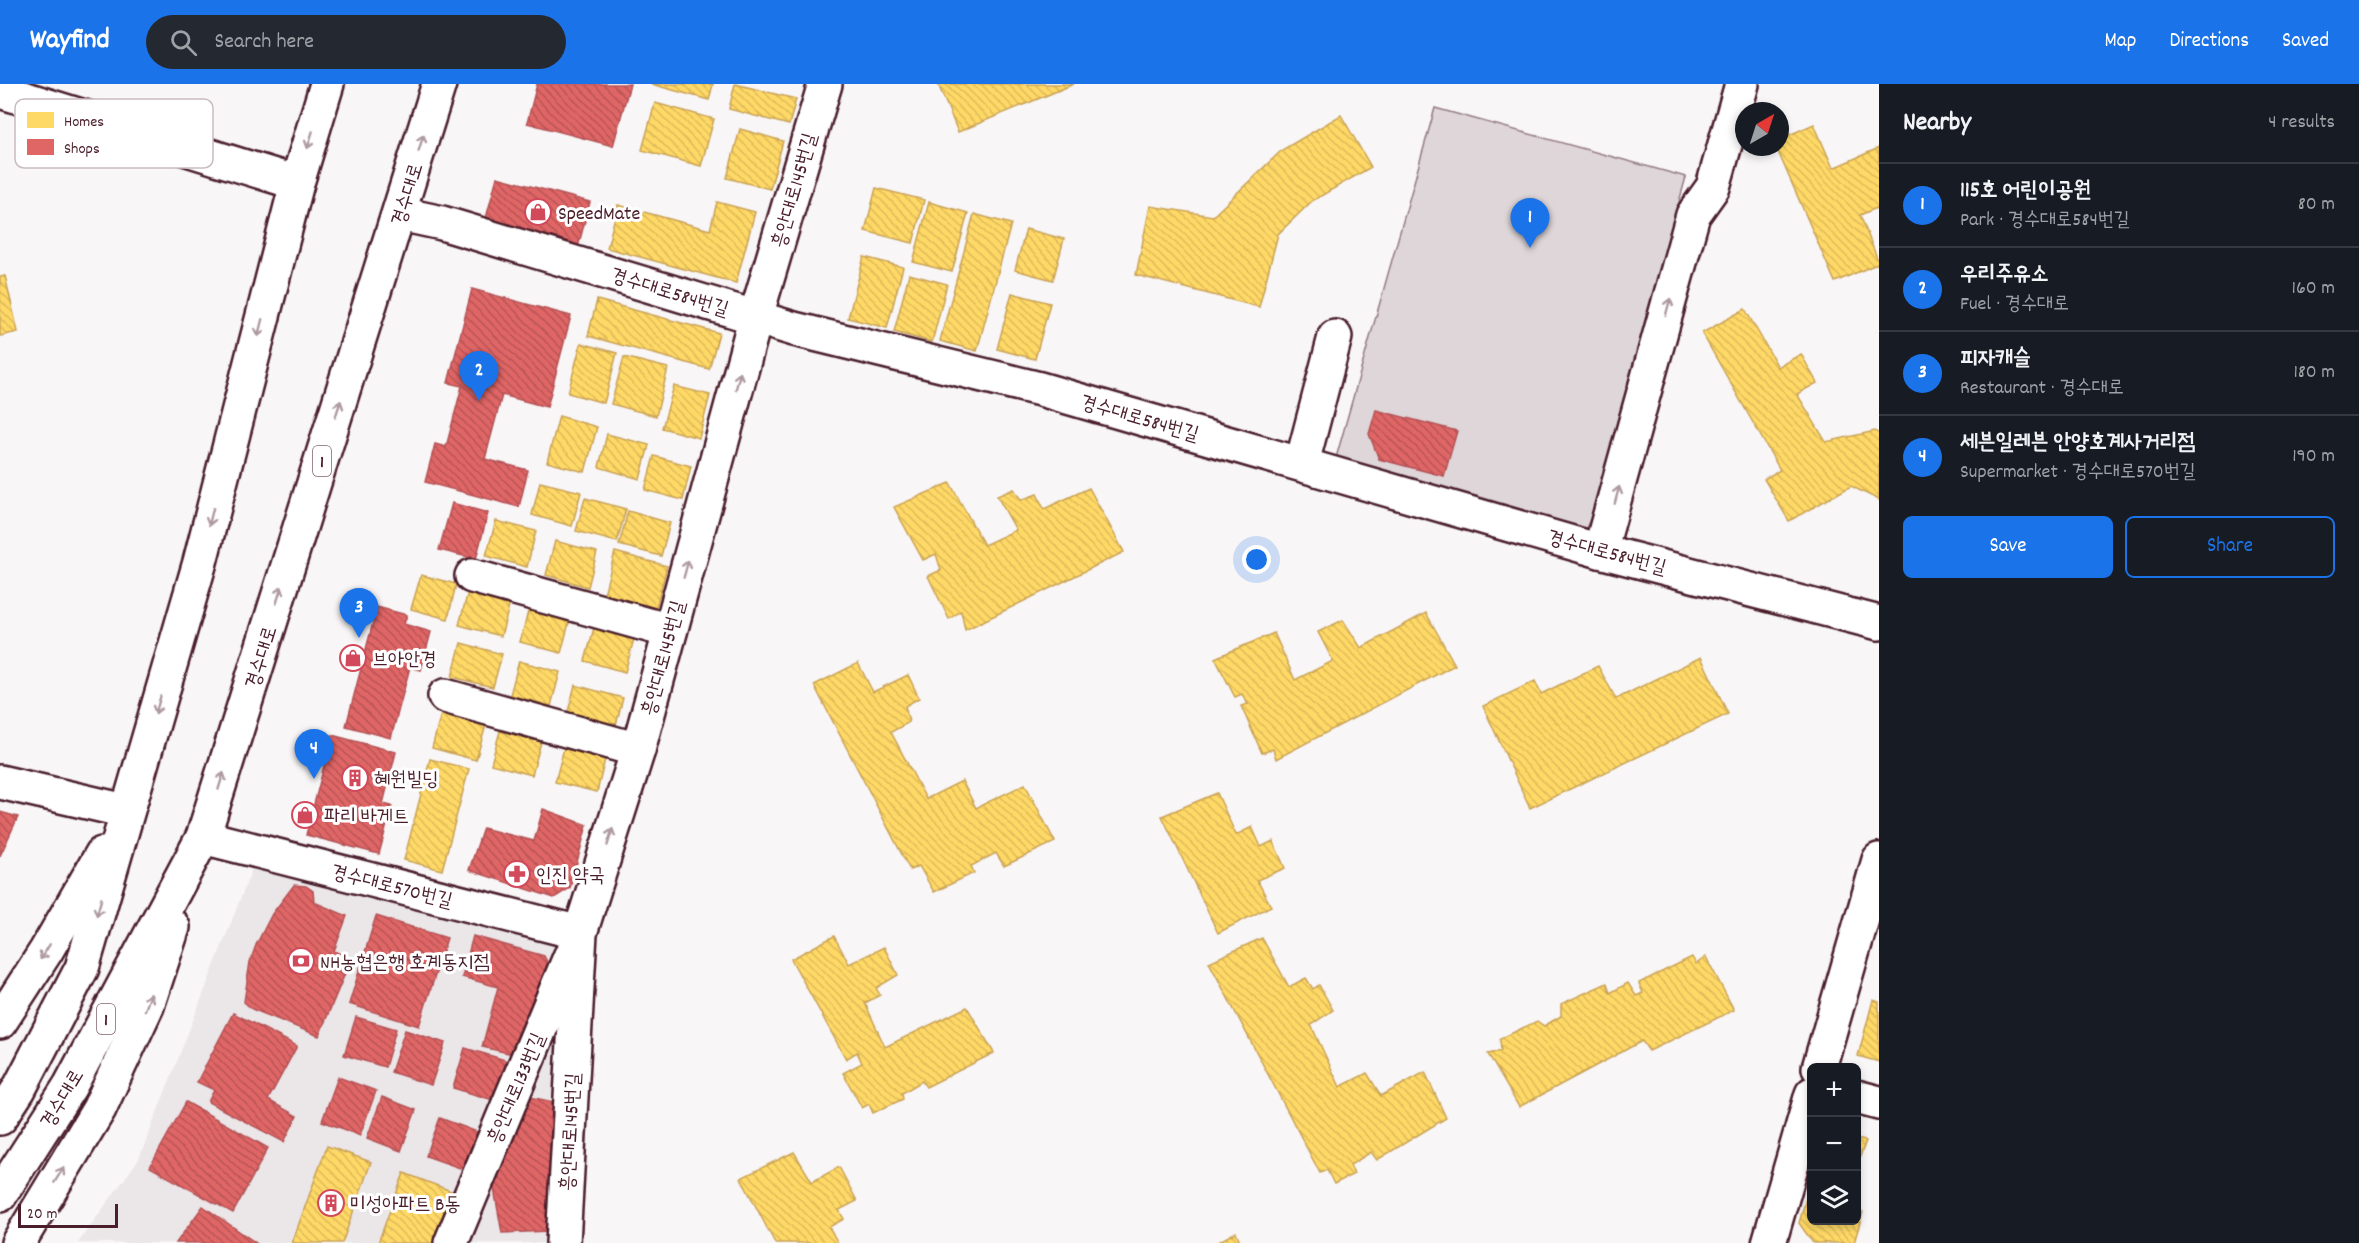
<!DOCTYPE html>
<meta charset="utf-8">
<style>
body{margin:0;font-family:Dekko,"Poor Story",sans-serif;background:#242831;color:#f1f3f6}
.controls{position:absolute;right:18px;bottom:18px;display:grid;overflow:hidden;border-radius:9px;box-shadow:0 3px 9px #0003}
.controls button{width:54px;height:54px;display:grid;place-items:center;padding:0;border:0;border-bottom:2px solid #363941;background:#171b24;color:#f1f3f6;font:30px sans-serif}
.compass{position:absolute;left:1735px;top:18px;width:54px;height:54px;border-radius:50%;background:#171b24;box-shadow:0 3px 9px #0003;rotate:39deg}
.scale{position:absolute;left:18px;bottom:15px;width:100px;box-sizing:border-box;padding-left:6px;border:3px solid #4a1f2b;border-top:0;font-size:16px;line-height:21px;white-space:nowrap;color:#4a1f2b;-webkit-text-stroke:4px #fff;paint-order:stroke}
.you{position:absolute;left:1257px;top:476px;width:21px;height:21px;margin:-15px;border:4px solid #fff;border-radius:50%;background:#1a73e8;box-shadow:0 0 0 9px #1a73e833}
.badge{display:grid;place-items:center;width:39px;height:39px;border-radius:50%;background:#1a73e8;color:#fff;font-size:20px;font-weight:700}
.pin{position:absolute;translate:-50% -50px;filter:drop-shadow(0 2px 3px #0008)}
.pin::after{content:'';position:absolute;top:32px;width:21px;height:18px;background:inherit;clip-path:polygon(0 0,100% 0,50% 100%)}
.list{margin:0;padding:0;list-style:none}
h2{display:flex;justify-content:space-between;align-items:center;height:78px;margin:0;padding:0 24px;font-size:26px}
h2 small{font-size:20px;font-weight:400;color:#9ea1a6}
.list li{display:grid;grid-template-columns:39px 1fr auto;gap:18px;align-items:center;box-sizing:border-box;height:84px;padding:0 24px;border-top:2px solid #363941}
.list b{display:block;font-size:22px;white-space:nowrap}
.list p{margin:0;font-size:20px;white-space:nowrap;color:#9ea1a6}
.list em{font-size:20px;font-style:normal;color:#9ea1a6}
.actions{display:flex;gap:12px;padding:18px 24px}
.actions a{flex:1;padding:14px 0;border:2px solid #1a73e8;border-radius:9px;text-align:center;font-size:21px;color:#1a73e8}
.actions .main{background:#1a73e8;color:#fff}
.icon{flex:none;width:33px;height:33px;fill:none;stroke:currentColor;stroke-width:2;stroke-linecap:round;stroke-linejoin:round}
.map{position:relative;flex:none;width:1879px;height:1159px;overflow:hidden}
header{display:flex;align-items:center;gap:36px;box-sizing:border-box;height:84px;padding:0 30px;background:#1a73e8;color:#fff}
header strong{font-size:28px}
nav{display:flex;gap:33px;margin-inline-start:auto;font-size:21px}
.search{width:420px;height:54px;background:#242831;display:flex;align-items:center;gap:15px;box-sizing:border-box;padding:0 21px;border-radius:33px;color:#9ea1a6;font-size:22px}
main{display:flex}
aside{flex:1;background:#171b24}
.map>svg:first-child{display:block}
.built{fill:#ebe6e8}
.green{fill:#ded6d9;stroke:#947a82;stroke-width:1.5}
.homes{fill:url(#homes-back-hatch);stroke:#c9a154;stroke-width:1.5}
.shops{fill:url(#shops-back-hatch);stroke:#b35154;stroke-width:1.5}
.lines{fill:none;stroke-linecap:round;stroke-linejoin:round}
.minor-casing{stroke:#4a1f2b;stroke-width:38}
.major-casing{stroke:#4a1f2b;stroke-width:38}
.minor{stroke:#fff;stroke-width:33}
.major{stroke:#fff;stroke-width:33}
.oneway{stroke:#ae9aa0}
.labels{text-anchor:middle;stroke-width:6;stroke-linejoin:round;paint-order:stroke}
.shield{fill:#fff;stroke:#80626b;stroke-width:1.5}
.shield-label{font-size:18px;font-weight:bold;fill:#4a1f2b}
.street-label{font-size:20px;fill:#4a1f2b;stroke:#fff}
.poi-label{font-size:20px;fill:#4a1f2b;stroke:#fff;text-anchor:start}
.key{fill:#fff;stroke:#c9bcbf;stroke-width:1.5}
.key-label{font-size:16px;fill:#4a1f2b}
</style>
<header>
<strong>Wayfind</strong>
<div class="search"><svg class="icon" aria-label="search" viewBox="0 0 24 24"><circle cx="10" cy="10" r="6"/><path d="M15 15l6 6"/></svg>Search here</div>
<nav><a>Map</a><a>Directions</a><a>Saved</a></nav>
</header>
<main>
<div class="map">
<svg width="1879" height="1159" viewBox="0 0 1879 1159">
<defs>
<pattern id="homes-back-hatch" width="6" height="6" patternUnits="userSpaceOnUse" patternTransform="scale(1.5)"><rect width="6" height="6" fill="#ffd966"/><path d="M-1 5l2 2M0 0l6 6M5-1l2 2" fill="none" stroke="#dcba59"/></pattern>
<pattern id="shops-back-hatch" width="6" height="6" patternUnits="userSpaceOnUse" patternTransform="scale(1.5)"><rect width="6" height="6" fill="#e06666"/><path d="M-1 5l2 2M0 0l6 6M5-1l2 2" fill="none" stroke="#b85354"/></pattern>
</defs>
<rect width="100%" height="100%" fill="#f8f6f7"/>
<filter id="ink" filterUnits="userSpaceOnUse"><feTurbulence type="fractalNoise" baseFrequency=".0167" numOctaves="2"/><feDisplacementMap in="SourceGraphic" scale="12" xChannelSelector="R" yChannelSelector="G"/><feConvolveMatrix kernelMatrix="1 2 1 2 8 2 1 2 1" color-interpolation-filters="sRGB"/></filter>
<g filter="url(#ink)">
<path class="built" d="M259 767 580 849 563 1159H78L139 1075Z"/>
<path class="green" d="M1435 24 1686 93 1590 436 1578 460 1332 388Z"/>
<g class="homes">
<path d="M651 0H713L709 16Z"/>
<path d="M735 0 796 15 789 41 729 25Z"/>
<path d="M938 0H1074L958 48Z"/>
<path d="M655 19 714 35 701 82 642 66Z"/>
<path d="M1341 31 1371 83 1312 117 1278 150 1259 223 1136 191 1150 122 1213 132 1282 66Z"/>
<path d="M1814 40 1833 84 1879 64V123L1860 131 1879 179 1835 198 1776 63H1780V55Z"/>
<path d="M740 45 783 57 770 105 727 94Z"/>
<path d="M876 104 924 116 913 159 865 147Z"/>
<path d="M717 118 755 128 736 199 607 164 618 121 710 146Z"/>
<path d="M929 118 968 129 952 188 913 178Z"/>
<path d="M974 130 1011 140 977 267 940 257Z"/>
<path d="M1026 145 1064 155 1053 196 1015 186Z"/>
<path d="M864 173 903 183 887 244 848 234Z"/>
<path d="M909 190 947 200 932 258 894 248Z"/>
<path d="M5 192 18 248 0 252V193Z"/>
<path d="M1012 209 1050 219 1035 275 997 265Z"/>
<path d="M597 216 719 249 709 285 588 252Z"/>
<path d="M1745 225 1778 283 1801 270 1817 299 1797 310 1826 358 1875 347 1879 350V416L1851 402 1789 437 1764 395 1780 386 1702 249Z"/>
<path d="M581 259 617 269 604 319 568 309Z"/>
<path d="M624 273 668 284 656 332 611 320Z"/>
<path d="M674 302 710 311 699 354 662 344Z"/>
<path d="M559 332 597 343 585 388 547 378Z"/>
<path d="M607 350 649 361 640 395 599 383Z"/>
<path d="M654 372 691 382 683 416 645 406Z"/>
<path d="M540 398 581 408 572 442 532 431Z"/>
<path d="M950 399 984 461 1016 446 997 412 1014 405 1021 416 1037 410 1044 425 1089 404 1124 468 965 546 961 527 949 535 928 492 941 486 936 470 923 476 894 423Z"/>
<path d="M585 414 626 425 617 458 576 447Z"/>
<path d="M628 427 670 439 661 472 619 461Z"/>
<path d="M496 437 536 447 527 483 486 472Z"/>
<path d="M555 457 597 468 588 503 546 491Z"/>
<path d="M615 468 667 482 656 524 604 510Z"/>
<path d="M421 491 456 500 448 535 411 525Z"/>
<path d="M468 508 510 519 501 552 459 541Z"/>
<path d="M529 524 570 535 561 569 520 558Z"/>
<path d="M1426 529 1455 581 1276 675 1273 665 1262 669 1241 622 1248 620 1242 610 1235 613 1215 574 1274 549 1295 596 1333 577 1318 548 1343 536 1361 564Z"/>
<path d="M594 544 634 555 625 588 585 577Z"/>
<path d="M461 559 502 570 493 603 452 593Z"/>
<path d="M1701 573 1728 630 1530 724 1483 622 1535 597 1541 610 1598 582 1616 615Z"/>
<path d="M519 577 560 588 551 622 510 611Z"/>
<path d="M858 579 873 608 908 591 919 614 905 622 909 638 891 648 926 715 962 697 976 724 1025 700 1055 758 1004 782 996 769 971 782 974 789 934 808 919 782 910 786 814 601Z"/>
<path d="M575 601 623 614 616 641 568 628Z"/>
<path d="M441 630 486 641 476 676 432 664Z"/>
<path d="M500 647 541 658 532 691 491 680Z"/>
<path d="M564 664 605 675 597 708 555 698Z"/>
<path d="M430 675 469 685 442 786 404 776Z"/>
<path d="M1217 709 1236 751 1252 743 1261 763 1273 757 1285 784 1257 796 1271 822 1218 849 1162 732Z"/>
<path d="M834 852 849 880 884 863 898 891 876 904 880 911 865 919 885 963 967 923 994 969 926 1003 922 997 902 1009 903 1015 873 1029 869 1020 862 1024 843 989 862 979 857 968 846 975 791 875Z"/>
<path d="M1262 854 1289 903 1306 894 1313 905 1319 901 1333 926 1311 941 1340 1003 1367 989 1381 1012 1425 988 1446 1034 1377 1076 1371 1068 1350 1081 1354 1090 1334 1100 1327 1086 1320 1089 1209 878Z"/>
<path d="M1692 873 1696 880 1706 873 1734 926 1649 967 1642 957 1519 1023 1488 970 1501 967 1500 955 1537 937 1544 942 1561 932V920L1607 899 1610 909 1628 899 1636 912 1643 909 1639 899Z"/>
<path d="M1873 916 1879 918V978L1858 972Z"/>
<path d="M1856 1055 1866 1057 1856 1083Z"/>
<path d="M327 1062 371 1078 342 1159H292Z"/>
<path d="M794 1068 812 1098 839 1083 857 1117 839 1126 844 1135 829 1143 838 1159H775L741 1094Z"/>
<path d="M404 1089 451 1107 433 1159H378Z"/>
<path d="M1812 1093V1136H1856V1127L1863 1128 1854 1159H1813L1799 1139Z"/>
<path d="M1236 1148 1241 1159H1216Z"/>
</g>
<g class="shops">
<path d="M537 0H630L613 62 527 39Z"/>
<path d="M497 93 590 118 578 163 485 138Z"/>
<path d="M472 205 571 232 547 323 502 311 485 375 528 386 519 423 425 398 435 360 446 363 462 302 448 299Z"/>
<path d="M1376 326 1457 347 1444 392 1379 375 1369 350Z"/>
<path d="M452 419 488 429 476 475 439 466Z"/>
<path d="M377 523 407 531 404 540 431 548 421 586 410 583 391 654 346 642Z"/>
<path d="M332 651 396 668 383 720 392 722 379 770 306 751Z"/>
<path d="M543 725 587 741 570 804 554 814 469 786 483 744 534 757Z"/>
<path d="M0 728 18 733 0 772Z"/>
<path d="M294 801 306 802 313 807 314 818 347 832 334 867 351 875 319 952 252 925 244 918 250 878 256 861 272 830Z"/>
<path d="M376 832 447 854 419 942 349 920Z"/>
<path d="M473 852 544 872 556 896 526 973 482 963 498 903 462 893Z"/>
<path d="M233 929 297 962 268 1016 297 1032 284 1058 208 1018 214 1006 197 998Z"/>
<path d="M356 933 396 945 385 983 344 971Z"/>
<path d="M405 946 445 959 431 1001 391 988Z"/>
<path d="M465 964 512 978 500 1018 453 1004Z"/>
<path d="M338 993 376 1007 360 1051 322 1037Z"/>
<path d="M521 1011 554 1018 550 1147 502 1149 493 1099Z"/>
<path d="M382 1013 416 1026 401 1067 367 1054Z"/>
<path d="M186 1018 268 1064 233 1129 150 1083Z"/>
<path d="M440 1034 477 1048 463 1085 426 1072Z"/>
<path d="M203 1122 256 1159H176Z"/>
</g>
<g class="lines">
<defs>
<g id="minor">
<path d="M0 7 297 99"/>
<path d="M400 130 442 139 794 245 1040 305 1600 467 1879 539"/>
<path d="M1302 379 1335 253"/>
<path d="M1600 467 1693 131 1713 103 1742 0"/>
<path d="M472 492 670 547"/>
<path d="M445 612 638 666"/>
<path d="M0 698 126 727"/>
<path d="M203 753 580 849"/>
<path d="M1819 984 1879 776"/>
<path d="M1856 1013 1879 1019"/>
<path d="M451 1159 570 873"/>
<path d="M563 1159 580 849 638 666 756 232 825 0"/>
<path d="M1769 1159 1812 1010"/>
</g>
<g id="major">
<path d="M0 938 46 867 102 770"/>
<path d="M0 1034 19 1005 82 884 200 478 297 99 327 0"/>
<path d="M0 1111 70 1002 203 753 439 0"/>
<path d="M18 1159 99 1025 147 922 173 843"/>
</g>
</defs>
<use href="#minor" class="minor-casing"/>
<use href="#major" class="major-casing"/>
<use href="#minor" class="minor"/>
<use href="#major" class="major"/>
</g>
<defs><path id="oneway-shaft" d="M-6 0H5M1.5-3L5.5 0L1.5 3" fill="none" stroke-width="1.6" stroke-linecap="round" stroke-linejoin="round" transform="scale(1.5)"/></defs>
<g class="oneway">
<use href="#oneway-shaft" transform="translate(310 56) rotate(107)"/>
<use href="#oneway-shaft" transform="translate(421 59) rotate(-73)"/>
<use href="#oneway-shaft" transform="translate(1668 223) rotate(-75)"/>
<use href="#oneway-shaft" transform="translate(260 244) rotate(104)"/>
<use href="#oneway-shaft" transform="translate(738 297) rotate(-75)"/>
<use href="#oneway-shaft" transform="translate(338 325) rotate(-72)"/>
<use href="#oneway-shaft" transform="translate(1617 411) rotate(-75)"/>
<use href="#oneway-shaft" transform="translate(211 433) rotate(104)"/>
<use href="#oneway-shaft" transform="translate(686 485) rotate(-75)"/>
<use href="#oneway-shaft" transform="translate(279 511) rotate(-73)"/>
<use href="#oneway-shaft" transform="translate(158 621) rotate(106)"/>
<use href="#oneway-shaft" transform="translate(221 697) rotate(-73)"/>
<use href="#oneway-shaft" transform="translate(610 753) rotate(-73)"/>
<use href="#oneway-shaft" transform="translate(99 823) rotate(106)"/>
<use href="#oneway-shaft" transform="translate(45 868) rotate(122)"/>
<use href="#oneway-shaft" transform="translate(148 918) rotate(-70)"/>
<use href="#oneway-shaft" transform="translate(59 1091) rotate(-59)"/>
</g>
</g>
<defs>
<symbol id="shop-ring" viewBox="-11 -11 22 22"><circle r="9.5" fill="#fff" stroke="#d1495b" stroke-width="1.5"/><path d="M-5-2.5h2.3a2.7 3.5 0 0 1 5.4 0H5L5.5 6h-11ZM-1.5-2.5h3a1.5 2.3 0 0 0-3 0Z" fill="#d1495b"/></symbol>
<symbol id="building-ring" viewBox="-11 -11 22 22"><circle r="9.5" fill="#fff" stroke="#d1495b" stroke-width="1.5"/><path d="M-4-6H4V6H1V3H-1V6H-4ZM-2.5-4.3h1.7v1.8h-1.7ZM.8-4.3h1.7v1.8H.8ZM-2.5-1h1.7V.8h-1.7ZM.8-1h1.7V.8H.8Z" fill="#d1495b"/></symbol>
<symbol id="pharmacy-ring" viewBox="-11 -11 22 22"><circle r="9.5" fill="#fff" stroke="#d1495b" stroke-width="1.5"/><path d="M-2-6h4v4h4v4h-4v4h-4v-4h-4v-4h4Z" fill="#d1495b"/></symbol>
<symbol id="bank-ring" viewBox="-11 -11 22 22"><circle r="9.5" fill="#fff" stroke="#d1495b" stroke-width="1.5"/><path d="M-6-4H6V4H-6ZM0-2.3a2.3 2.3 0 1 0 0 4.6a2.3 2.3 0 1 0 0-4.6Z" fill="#d1495b"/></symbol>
</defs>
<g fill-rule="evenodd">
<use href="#shop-ring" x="523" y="113" width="30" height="30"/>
<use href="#shop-ring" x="338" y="559" width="30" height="30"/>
<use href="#building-ring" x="340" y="679" width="30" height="30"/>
<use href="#shop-ring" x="290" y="716" width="30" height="30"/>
<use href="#pharmacy-ring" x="502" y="775" width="30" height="30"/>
<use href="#bank-ring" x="286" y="862" width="30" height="30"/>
<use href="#building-ring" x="316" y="1104" width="30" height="30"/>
</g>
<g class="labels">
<g class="shield">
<rect x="313" y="362" width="18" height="30" rx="4.5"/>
<rect x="97" y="920" width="18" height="30" rx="4.5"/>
</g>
<g class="shield-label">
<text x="322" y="383">1</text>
<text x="106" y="941">1</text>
</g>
<g class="street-label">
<text transform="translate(793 106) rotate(-74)" y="7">흥안대로145번길</text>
<text transform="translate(406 110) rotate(-73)" y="7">경수대로</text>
<text transform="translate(670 207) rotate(17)" y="7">경수대로584번길</text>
<text transform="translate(1140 333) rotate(16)" y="7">경수대로584번길</text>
<text transform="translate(1607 467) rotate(15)" y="7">경수대로584번길</text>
<text transform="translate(260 573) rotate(-73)" y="7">경수대로</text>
<text transform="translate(662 574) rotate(-75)" y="7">흥안대로145번길</text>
<text transform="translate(392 801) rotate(14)" y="7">경수대로570번길</text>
<text transform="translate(515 1004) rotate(-67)" y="7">흥안대로133번길</text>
<text transform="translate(61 1014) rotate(-59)" y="7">경수대로</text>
<text transform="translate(569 1048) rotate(-87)" y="7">흥안대로145번길</text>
</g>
<g class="poi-label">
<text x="558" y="135">SpeedMate</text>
<text x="372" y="581">브아안경</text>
<text x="374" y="701">혜원빌딩</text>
<text x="324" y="738">파리 바게트</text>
<text x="536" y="797">인진 약국</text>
<text x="320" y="884">NH농협은행 호계동지점</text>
<text x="350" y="1126">미성아파트 B동</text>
</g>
</g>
<rect x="15" y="15" width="198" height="69" rx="9" class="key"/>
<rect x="27" y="28" width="27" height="16" fill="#ffd966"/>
<rect x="27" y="55" width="27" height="16" fill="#e06666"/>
<g class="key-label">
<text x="64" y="42">Homes</text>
<text x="64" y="69">Shops</text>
</g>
</svg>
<div class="controls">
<button>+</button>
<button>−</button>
<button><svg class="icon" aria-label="layers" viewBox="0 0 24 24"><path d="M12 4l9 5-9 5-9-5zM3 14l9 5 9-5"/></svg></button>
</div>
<svg class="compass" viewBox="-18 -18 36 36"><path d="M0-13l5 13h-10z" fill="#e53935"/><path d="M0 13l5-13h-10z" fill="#9ea1a6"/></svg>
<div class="scale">20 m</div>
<div class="you"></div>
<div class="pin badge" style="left:1530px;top:164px">1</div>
<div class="pin badge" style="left:479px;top:317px">2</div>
<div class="pin badge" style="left:359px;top:554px">3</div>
<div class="pin badge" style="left:314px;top:695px">4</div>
</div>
<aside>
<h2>Nearby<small>4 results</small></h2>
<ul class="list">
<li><span class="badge">1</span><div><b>115호 어린이공원</b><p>Park · 경수대로584번길</p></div><em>80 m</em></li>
<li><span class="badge">2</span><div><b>우리주유소</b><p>Fuel · 경수대로</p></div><em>160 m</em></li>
<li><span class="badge">3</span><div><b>피자캐슬</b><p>Restaurant · 경수대로</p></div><em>180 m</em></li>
<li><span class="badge">4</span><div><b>세븐일레븐 안양호계사거리점</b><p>Supermarket · 경수대로570번길</p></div><em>190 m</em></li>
</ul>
<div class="actions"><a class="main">Save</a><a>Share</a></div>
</aside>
</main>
